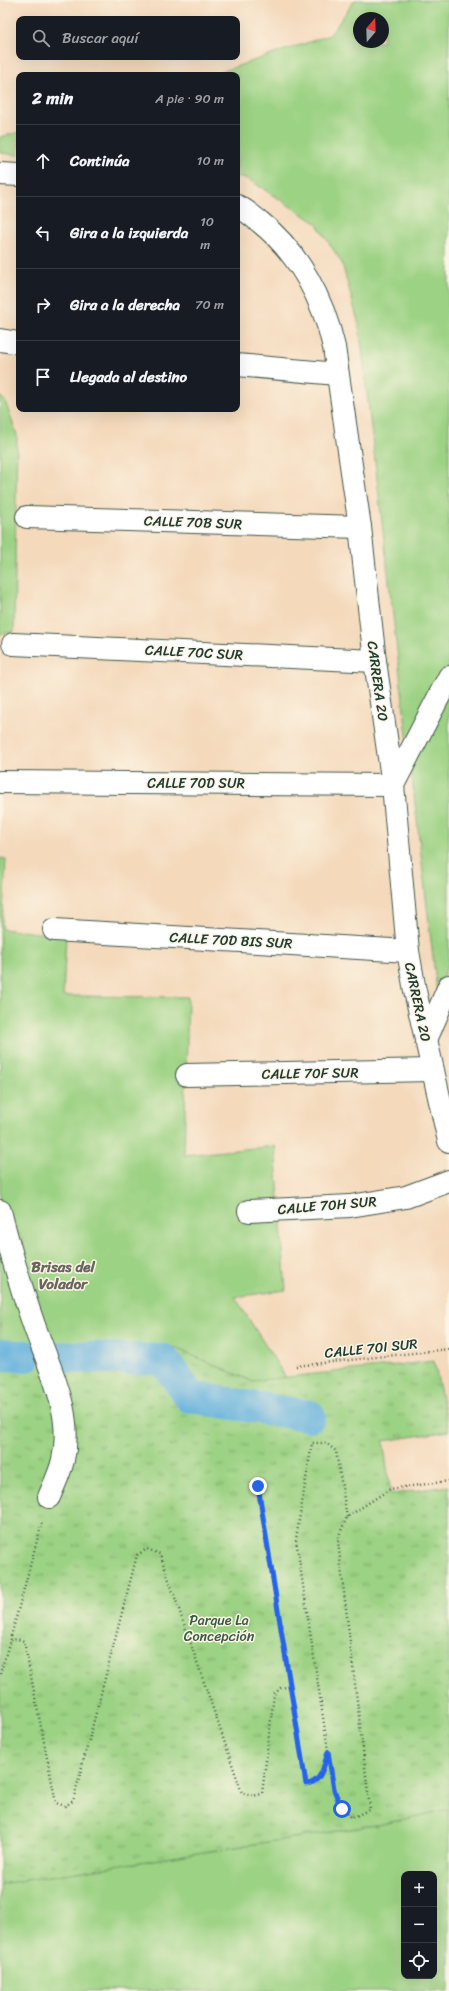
<!DOCTYPE html>
<html lang="es">
<meta charset="utf-8">
<style>
body{margin:0;font-family:Sriracha,sans-serif;background:#242831;color:#f1f3f6}
.controls{position:absolute;right:12px;bottom:12px;display:grid;overflow:hidden;border-radius:8px;box-shadow:0 4px 16px #0002}
.controls button{width:36px;height:36px;display:grid;place-items:center;padding:0;border:0;border-bottom:1px solid #363941;background:#171b24;color:#f1f3f6;font:20px sans-serif}
.compass{position:absolute;left:353px;top:12px;width:36px;height:36px;border-radius:50%;background:#171b24;box-shadow:0 4px 16px #0002;rotate:19deg}
.stop{position:absolute;width:12px;height:12px;margin:-9px;border:3px solid #2563eb;border-radius:50%;background:#fff}
.stop.end{background:#2563eb;border-color:#fff;box-shadow:0 1px 4px #0008}
.list{margin:0;padding:0;list-style:none}
h2{display:flex;justify-content:space-between;align-items:center;height:52px;margin:0;padding:0 16px;font-size:17px}
h2 small{font-size:13px;font-weight:400;color:#9ea1a6}
.list li{display:grid;grid-template-columns:26px 1fr auto;gap:12px;align-items:center;box-sizing:border-box;height:72px;padding:0 16px;border-top:1px solid #363941}
.list b{display:block;font-size:15px;white-space:nowrap}
.list em{font-size:13px;font-style:normal;color:#9ea1a6}
.icon{flex:none;width:22px;height:22px;fill:none;stroke:currentColor;stroke-width:2;stroke-linecap:round;stroke-linejoin:round}
.map{position:relative;flex:none;width:449px;height:1991px;overflow:hidden}
.search{position:absolute;background:#171b24;box-shadow:0 4px 16px #0002;left:16px;top:16px;width:224px;height:44px;display:flex;align-items:center;gap:10px;box-sizing:border-box;padding:0 14px;border-radius:8px;color:#9ea1a6;font-size:15px}
.panel{position:absolute;background:#171b24;box-shadow:0 4px 16px #0002;left:16px;top:72px;width:224px;height:340px;border-radius:8px}
.map>svg:first-child{display:block}
.green{fill:#9cd283;stroke:#5e885c;fill-rule:evenodd}
.park{fill:url(#park-tufts);stroke:#5e885c}
.lines{fill:none;stroke-linecap:round;stroke-linejoin:round}
.canal{stroke:#63b1dd;stroke-width:32}
.minor-casing{stroke:#3f5448;stroke-width:24}
.path{stroke:#3f5448;stroke-width:2.5;stroke-dasharray:1 3;stroke-linecap:butt}
.minor{stroke:#fff;stroke-width:22}
.route{stroke:#2563eb;stroke-width:5}
.labels{text-anchor:middle;stroke-width:3;stroke-linejoin:round;paint-order:stroke}
.street-label{font-size:14px;fill:#1f3d34;stroke:#fcf5e5}
.park-label{font-size:14px;fill:#385b44;stroke:#fcf5e5}
.neighbourhood-label{font-size:15px;font-weight:bold;fill:#67665f;stroke:#fcf5e5}
</style>
<div class="map">
<svg width="449" height="1991" viewBox="0 0 449 1991">
<defs>
<pattern id="park-tufts" width="24" height="20" patternUnits="userSpaceOnUse"><rect width="24" height="20" fill="#9cd283"/><path d="M3 7l-1-3M5 7V3M7 7l1-3M15 17l-1-3M17 17v-4M19 17l1-3" fill="none" stroke="#7fac6c"/></pattern>
</defs>
<rect width="100%" height="100%" fill="#fcf5e5"/>
<filter id="ink" filterUnits="userSpaceOnUse"><feTurbulence type="fractalNoise" baseFrequency=".025" numOctaves="2"/><feDisplacementMap in="SourceGraphic" scale="8" xChannelSelector="R" yChannelSelector="G"/><feConvolveMatrix kernelMatrix="1 2 1 2 8 2 1 2 1" color-interpolation-filters="sRGB"/></filter>
<filter id="wash" filterUnits="userSpaceOnUse"><feTurbulence type="fractalNoise" baseFrequency=".012" numOctaves="4" result="noise"/><feDisplacementMap in="SourceGraphic" scale="16" xChannelSelector="R" yChannelSelector="G"/><feGaussianBlur stdDeviation="0.9" result="paint"/><feColorMatrix in="noise" values="0 0 0 0 0 0 0 0 0 0 0 0 0 0 0 0 0 1.4 0 .05"/><feComposite in="paint" operator="in"/></filter>
<g filter="url(#wash)">
<rect width="100%" height="100%" fill="#f4d9bb"/>
<g class="green">
<path d="M355 0H449V962L437 992 359 325 342 263 316 223 248 179 237 177V75H211L330 35ZM359 18H383V42H359Z"/>
<path d="M19 132V155L0 153V137Z"/>
<path d="M0 396 5 401 17 435 14 632 0 634Z"/>
<path d="M0 858 6 859 2 929 66 936 63 996 188 997 184 1155 275 1146 286 1290 235 1297 286 1378 251 1381 175 1348 0 1342Z"/>
<path d="M449 1809V1991H0V1884L382 1824ZM404 1874H434V1976H404Z"/>
</g>
<path class="park" d="M0 1342 175 1348 251 1381 434 1361 449 1431 383 1441 391 1494 449 1486V1809L382 1824 0 1884Z"/>
<g class="lines">
<g class="canal">
<path d="M0 1355 26 1356"/>
<path d="M66 1357 164 1360 190 1397 310 1416"/>
</g>
</g>
</g>
<g filter="url(#ink)">
<g class="lines">
<defs>
<g id="minor">
<path d="M0 174 19 175"/>
<path d="M237 206C246 210 252 216 260 222 299 253 323 299 334 347L360 527 375 661 393 785 408 951 415 991 449 1141"/>
<path d="M0 340 19 343"/>
<path d="M237 365 337 374"/>
<path d="M27 517 360 527"/>
<path d="M13 644 375 661"/>
<path d="M0 782 393 785"/>
<path d="M393 785 449 677"/>
<path d="M54 930 408 951"/>
<path d="M426 1040 449 986"/>
<path d="M187 1075 432 1070"/>
<path d="M0 1211C10 1250 21 1288 34 1325 49 1368 74 1413 63 1460 60 1473 54 1485 49 1497"/>
<path d="M249 1211 350 1206 406 1197 449 1181"/>
</g>
</defs>
<use href="#minor" class="minor-casing"/>
<g class="path">
<path d="M296 1366 449 1349"/>
<path d="M257 1487 306 1784C322 1783 323 1766 328 1753"/>
<path d="M347 1517 336 1451 326 1443H312L296 1539 334 1790 343 1809 352 1818 370 1809 338 1542 340 1533 347 1517 390 1489 449 1481"/>
<path d="M10 1640 42 1522"/>
<path d="M0 1674 10 1640 17 1639 24 1641 56 1803 65 1806 73 1801 137 1555 147 1549 160 1554 242 1793 253 1796 262 1794 274 1694 281 1688 291 1686"/>
</g>
<use href="#minor" class="minor"/>
</g>
</g>
<g class="lines" filter="url(#ink)">
<path class="route" d="M258 1486 306 1784C322 1783 324 1765 328 1752L334 1790 342 1809"/>
</g>
<g class="labels">
<g class="street-label">
<text transform="translate(193 522) rotate(2)" y="5">CALLE 70B SUR</text>
<text transform="translate(194 652) rotate(3)" y="5">CALLE 70C SUR</text>
<text transform="translate(378 681) rotate(82)" y="5">CARRERA 20</text>
<text x="196" y="788">CALLE 70D SUR</text>
<text transform="translate(231 940) rotate(3)" y="5">CALLE 70D BIS SUR</text>
<text transform="translate(418 1002) rotate(78)" y="5">CARRERA 20</text>
<text transform="translate(310 1073) rotate(-1)" y="5">CALLE 70F SUR</text>
<text transform="translate(327 1205) rotate(-5)" y="5">CALLE 70H SUR</text>
<text transform="translate(371 1348) rotate(-6)" y="5">CALLE 70I SUR</text>
</g>
<g class="park-label">
<text x="219" y="1625">Parque La<tspan x="219" dy="16">Concepción</tspan></text>
</g>
<g class="neighbourhood-label">
<text x="63" y="1272">Brisas del<tspan x="63" dy="17">Volador</tspan></text>
</g>
</g>
</svg>
<div class="controls">
<button>+</button>
<button>−</button>
<button><svg class="icon" aria-label="locate" viewBox="0 0 24 24"><circle cx="12" cy="12" r="6"/><path d="M12 2v4M12 18v4M2 12h4M18 12h4"/></svg></button>
</div>
<svg class="compass" viewBox="-18 -18 36 36"><path d="M0-13l5 13h-10z" fill="#e53935"/><path d="M0 13l5-13h-10z" fill="#9ea1a6"/></svg>
<div class="stop" style="left:342px;top:1809px"></div>
<div class="stop end" style="left:258px;top:1486px"></div>
<div class="search"><svg class="icon" aria-label="search" viewBox="0 0 24 24"><circle cx="10" cy="10" r="6"/><path d="M15 15l6 6"/></svg>Buscar aquí</div>
<section class="panel">
<h2>2 min<small>A pie · 90 m</small></h2>
<ul class="list">
<li><svg class="icon" aria-label="ahead" viewBox="0 0 24 24"><path d="M12 20V5M6 11l6-6 6 6"/></svg><div><b>Continúa</b></div><em>10 m</em></li>
<li><svg class="icon" aria-label="left" viewBox="0 0 24 24"><path d="M17 20v-9H6M10 6l-5 5 5 5"/></svg><div><b>Gira a la izquierda</b></div><em>10 m</em></li>
<li><svg class="icon" aria-label="right" viewBox="0 0 24 24"><path d="M7 20v-9h11M14 6l5 5-5 5"/></svg><div><b>Gira a la derecha</b></div><em>70 m</em></li>
<li><svg class="icon" aria-label="arrive" viewBox="0 0 24 24"><path d="M6 21V4h12l-3 4 3 4H6"/></svg><div><b>Llegada al destino</b></div></li>
</ul>
</section>
</div>
